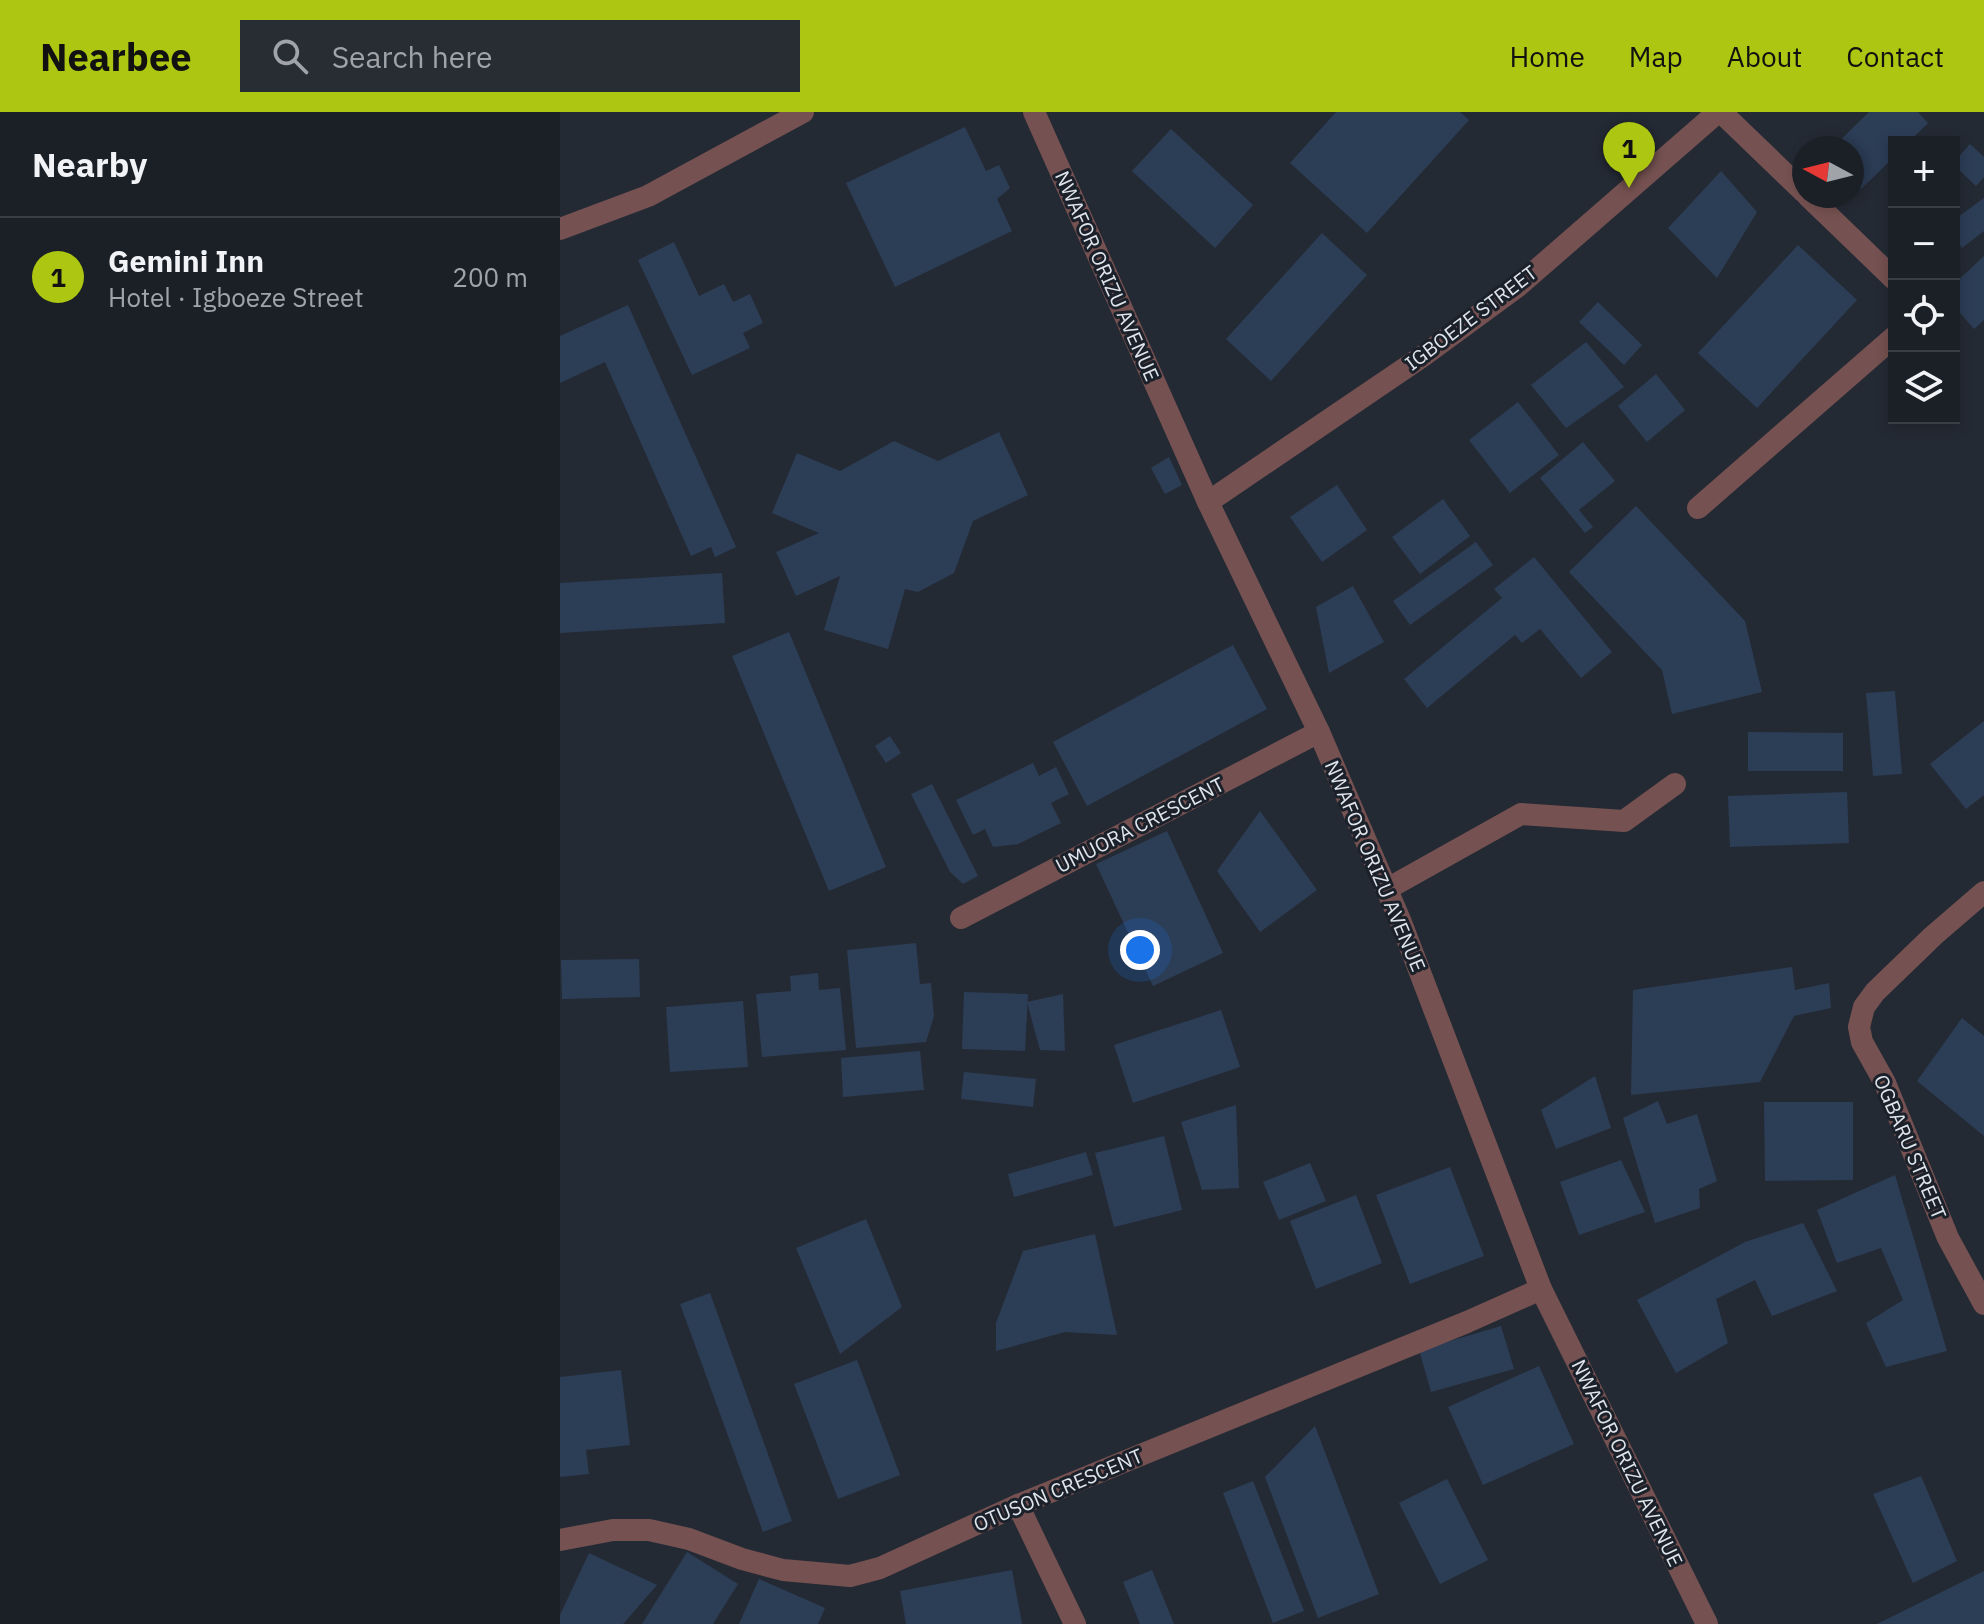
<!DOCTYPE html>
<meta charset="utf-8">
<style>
body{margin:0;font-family:"IBM Plex Sans",sans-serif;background:#282d33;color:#f1f3f6}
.controls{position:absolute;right:24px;top:24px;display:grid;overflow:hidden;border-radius:0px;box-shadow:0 4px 12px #0003}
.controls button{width:72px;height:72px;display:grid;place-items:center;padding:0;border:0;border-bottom:2px solid #393e44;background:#1b2027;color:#f1f3f6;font:40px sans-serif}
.compass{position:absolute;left:1232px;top:24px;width:72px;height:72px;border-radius:50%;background:#1b2027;box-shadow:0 4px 12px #0003;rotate:277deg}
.you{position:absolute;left:580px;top:838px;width:28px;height:28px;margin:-20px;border:6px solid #fff;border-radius:50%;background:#1a73e8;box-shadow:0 0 0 12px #1a73e833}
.badge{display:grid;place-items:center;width:52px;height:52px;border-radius:50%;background:#acc612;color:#111;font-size:26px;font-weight:700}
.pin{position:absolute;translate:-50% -66px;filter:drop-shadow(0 2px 4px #0008)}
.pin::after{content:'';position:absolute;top:42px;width:28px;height:24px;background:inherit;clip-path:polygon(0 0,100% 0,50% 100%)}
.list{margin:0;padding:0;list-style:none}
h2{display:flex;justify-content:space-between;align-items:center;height:104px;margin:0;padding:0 32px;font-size:34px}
h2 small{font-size:26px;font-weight:400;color:#a0a3a7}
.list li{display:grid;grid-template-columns:52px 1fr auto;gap:24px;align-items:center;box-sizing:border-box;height:120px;padding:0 32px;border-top:2px solid #393e44}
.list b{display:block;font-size:30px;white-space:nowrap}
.list p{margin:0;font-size:26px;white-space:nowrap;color:#a0a3a7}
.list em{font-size:26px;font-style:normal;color:#a0a3a7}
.icon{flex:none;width:44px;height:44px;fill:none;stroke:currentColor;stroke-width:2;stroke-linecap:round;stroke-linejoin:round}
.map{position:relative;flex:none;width:1424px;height:1512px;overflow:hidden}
header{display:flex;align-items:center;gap:48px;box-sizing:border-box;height:112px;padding:0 40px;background:#acc612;color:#111}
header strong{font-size:38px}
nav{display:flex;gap:44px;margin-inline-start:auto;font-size:28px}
.search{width:560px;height:72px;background:#282d33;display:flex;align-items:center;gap:20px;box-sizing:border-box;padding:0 28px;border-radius:0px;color:#a0a3a7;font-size:30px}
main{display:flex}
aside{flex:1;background:#1b2027}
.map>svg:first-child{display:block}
.building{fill:#2c3d56}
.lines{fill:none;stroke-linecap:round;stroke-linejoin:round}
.minor{stroke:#755151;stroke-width:22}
.tertiary{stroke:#755151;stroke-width:22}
.labels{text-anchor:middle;stroke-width:6;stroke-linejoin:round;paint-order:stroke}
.street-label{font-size:20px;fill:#e0e5eb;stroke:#1a212a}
</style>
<header>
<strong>Nearbee</strong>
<div class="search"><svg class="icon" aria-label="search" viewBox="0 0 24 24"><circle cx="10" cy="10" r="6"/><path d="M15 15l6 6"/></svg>Search here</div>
<nav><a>Home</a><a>Map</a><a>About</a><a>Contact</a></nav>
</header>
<main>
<aside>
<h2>Nearby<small></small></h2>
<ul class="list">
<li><span class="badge">1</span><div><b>Gemini Inn</b><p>Hotel · Igboeze Street</p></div><em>200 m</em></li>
</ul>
</aside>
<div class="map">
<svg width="1424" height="1512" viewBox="0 0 1424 1512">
<rect width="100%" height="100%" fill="#242a34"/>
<g class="building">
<path d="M776 0H900L909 8 807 121 730 51Z"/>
<path d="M1309 0H1358L1368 11 1349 30H1334V45L1301 77 1292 67V36H1272Z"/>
<path d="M405 15 426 59 439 53 450 76 437 87 452 119 335 175 286 71Z"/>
<path d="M611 17 693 93 655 136 572 59Z"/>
<path d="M1410 32 1424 45V65L1416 74 1394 53V50Z"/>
<path d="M1161 59 1197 100 1157 166 1108 116Z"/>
<path d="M1424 86V119L1402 136 1394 125V108Z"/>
<path d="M762 121 807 163 711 269 666 227Z"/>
<path d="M114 130 139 184 164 172 173 190 190 182 203 211 183 221 190 236 132 263 78 148Z"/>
<path d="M1238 133 1297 188 1197 296 1138 241Z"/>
<path d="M1424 144V208L1414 217 1394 194V172Z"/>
<path d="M1038 190 1082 233 1064 253 1019 210Z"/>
<path d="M68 193 176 435 155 445 151 435 131 444 45 250 0 271V224Z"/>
<path d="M1026 230 1064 275 1006 316 971 273Z"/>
<path d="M1096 262 1125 298 1087 330 1058 294Z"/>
<path d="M958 290 999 343 950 381 909 328Z"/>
<path d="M439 320 468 383 413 409 394 461 358 480 345 477 328 537 264 518 280 464 236 484 216 440 259 421 212 401 237 341 280 359 334 329 378 349Z"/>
<path d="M1023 330 1055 369 1019 398 1033 415 1025 421 980 366Z"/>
<path d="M609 345 622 373 605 382 591 356Z"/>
<path d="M777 373 807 418 762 450 730 405Z"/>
<path d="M883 387 910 424 860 462 832 425Z"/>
<path d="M1076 394 1185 509 1202 580 1112 602 1102 558 1009 460Z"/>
<path d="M916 430 933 453 850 513 833 489Z"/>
<path d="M974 445 1052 540 1021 566 980 517 962 531 955 523 867 596 844 567 942 486 934 477Z"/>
<path d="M162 461 165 511 0 521V471Z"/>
<path d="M793 474 824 530 769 561 756 495Z"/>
<path d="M229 520 326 755 269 779 172 544Z"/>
<path d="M673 533 707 597 527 694 493 630Z"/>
<path d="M1335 579 1342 662 1313 664 1306 581Z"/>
<path d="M1424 609V683L1406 697 1370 652Z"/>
<path d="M1188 620 1283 621V659H1188Z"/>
<path d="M330 624 341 641 326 651 315 634Z"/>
<path d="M473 651 479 664 496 655 509 682 491 691 501 711 458 732 433 735 425 717 413 723 396 688Z"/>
<path d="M372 672 418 764 403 772 390 760 351 682Z"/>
<path d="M1287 680 1289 731 1170 735 1168 684Z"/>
<path d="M700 699 757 778 700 820 657 759Z"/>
<path d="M607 719 663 841 593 874 536 752Z"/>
<path d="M356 831 360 872 371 871 374 904 366 930 296 936 287 838Z"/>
<path d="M79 847 80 885 2 887 1 848Z"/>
<path d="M1232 855 1235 878 1269 871 1271 896 1234 904 1200 970 1071 983 1073 878Z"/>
<path d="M258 861 259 878 280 876 286 938 202 945 196 882 231 879 230 864Z"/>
<path d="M404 880 468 882 465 939 402 937Z"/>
<path d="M503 882 505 939 480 938 467 890Z"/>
<path d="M183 889 188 955 110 960 106 895Z"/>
<path d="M661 898 680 955 573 991 554 933Z"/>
<path d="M1402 906 1424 924V1024L1357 969Z"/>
<path d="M360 939 364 978 283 985 281 946Z"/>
<path d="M404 960 476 967 473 995 401 987Z"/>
<path d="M1035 964 1051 1016 996 1037 981 998Z"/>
<path d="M1098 989 1107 1012 1137 1002 1157 1069 1139 1077 1140 1096 1095 1111 1063 1006Z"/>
<path d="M1204 990H1293V1068L1205 1069Z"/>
<path d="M676 993 679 1076 642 1078 621 1010Z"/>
<path d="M604 1024 622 1098 554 1115 535 1041Z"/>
<path d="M526 1040 533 1063 454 1085 448 1062Z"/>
<path d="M1061 1048 1085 1100 1019 1123 1000 1070Z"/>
<path d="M750 1051 766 1089 719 1108 703 1070Z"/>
<path d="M890 1055 924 1144 850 1172 816 1083Z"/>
<path d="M1335 1063 1387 1239 1326 1255 1306 1211 1343 1188 1321 1136 1277 1151 1257 1098Z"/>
<path d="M796 1083 822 1151 756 1177 730 1109Z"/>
<path d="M306 1107 342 1195 280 1242 236 1136Z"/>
<path d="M1243 1111 1277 1179 1212 1204 1195 1168 1156 1187 1168 1231 1116 1261 1077 1188 1185 1130Z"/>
<path d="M535 1122 557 1223 505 1220 436 1239V1211L463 1139Z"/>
<path d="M150 1181 232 1409 203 1420 120 1192Z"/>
<path d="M941 1214 954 1257 871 1280 859 1238Z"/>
<path d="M297 1248 340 1363 278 1387 234 1272Z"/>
<path d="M979 1254 1014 1332 923 1373 888 1295Z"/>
<path d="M61 1258 70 1333 26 1338 29 1362 0 1365V1265Z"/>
<path d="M755 1314 819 1482 758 1506 705 1365Z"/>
<path d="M1361 1364 1397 1449 1353 1471 1313 1382Z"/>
<path d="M887 1367 928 1448 880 1472 839 1391Z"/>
<path d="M693 1369 744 1499 713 1511 663 1381Z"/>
<path d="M127 1440 178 1472 153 1512H82Z"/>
<path d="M29 1441 97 1473 63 1512H0V1503Z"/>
<path d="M452 1458 462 1512H346L340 1479Z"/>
<path d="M592 1458 614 1512H580L563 1470Z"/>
<path d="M1424 1459V1512H1317Z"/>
<path d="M199 1467 265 1496 258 1512H179Z"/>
</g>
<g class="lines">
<g class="minor">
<path d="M1161 0 1244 80"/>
<path d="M1248 84 1334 167"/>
<path d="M0 117 88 84 243 0"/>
<path d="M648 390 863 244 957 175 1158 0"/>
<path d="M1138 396 1334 225"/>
<path d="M827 777 961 702 1064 709 1115 672"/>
<path d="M1424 780 1373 824 1315 880 1304 895 1299 915 1302 930 1325 971 1388 1126 1424 1192"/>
<path d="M401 806 759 620"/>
<path d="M458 1393 515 1512"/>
<path d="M0 1428 53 1418H89L129 1427 182 1447 223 1458 290 1464 320 1456 458 1393 907 1210 981 1177"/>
</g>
<path class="tertiary" d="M474 0 648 390 759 620 840 808 981 1177 1147 1512"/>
</g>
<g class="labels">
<g class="street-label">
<text transform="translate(547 164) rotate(66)" y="7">NWAFOR ORIZU AVENUE</text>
<text transform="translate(911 206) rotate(-37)" y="7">IGBOEZE STREET</text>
<text transform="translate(580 713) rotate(-27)" y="7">UMUORA CRESCENT</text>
<text transform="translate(815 754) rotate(67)" y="7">NWAFOR ORIZU AVENUE</text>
<text transform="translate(1350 1035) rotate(67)" y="7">OGBARU STREET</text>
<text transform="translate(1067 1351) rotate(64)" y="7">NWAFOR ORIZU AVENUE</text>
<text transform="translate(498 1378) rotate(-23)" y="7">OTUSON CRESCENT</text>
</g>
</g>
</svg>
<div class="controls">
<button>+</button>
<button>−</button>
<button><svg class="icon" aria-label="locate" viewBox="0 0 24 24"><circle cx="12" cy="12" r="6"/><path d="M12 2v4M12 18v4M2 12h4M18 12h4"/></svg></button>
<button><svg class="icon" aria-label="layers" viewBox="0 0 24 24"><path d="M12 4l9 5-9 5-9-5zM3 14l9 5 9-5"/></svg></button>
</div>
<svg class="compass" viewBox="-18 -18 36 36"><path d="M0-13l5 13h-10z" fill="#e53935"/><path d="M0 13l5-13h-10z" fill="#a0a3a7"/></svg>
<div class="you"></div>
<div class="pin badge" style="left:1069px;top:76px">1</div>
</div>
</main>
